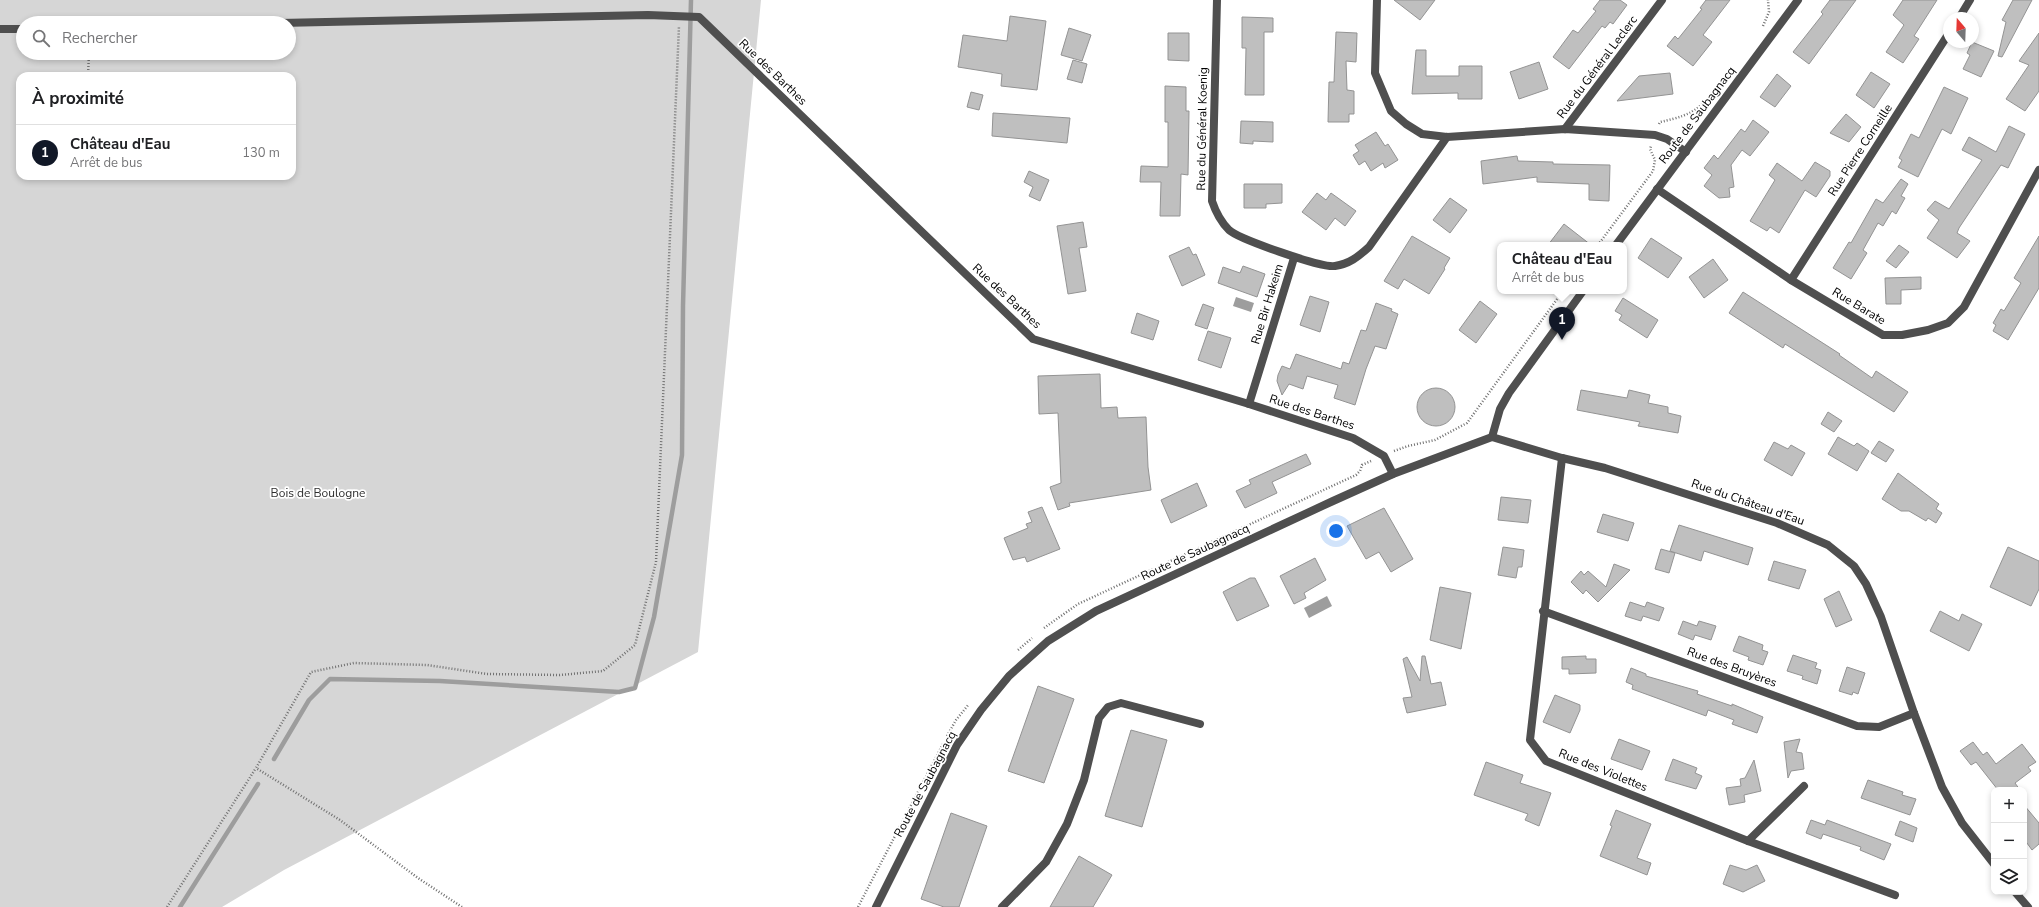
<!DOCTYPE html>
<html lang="fr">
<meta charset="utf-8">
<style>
body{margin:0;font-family:"Nunito Sans",sans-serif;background:#f2f2f2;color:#202124}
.controls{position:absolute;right:12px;bottom:12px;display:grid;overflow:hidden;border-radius:8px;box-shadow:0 2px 6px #0003}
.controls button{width:36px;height:36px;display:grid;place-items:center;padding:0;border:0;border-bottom:1px solid #e0e0e0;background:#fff;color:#202124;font:20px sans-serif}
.compass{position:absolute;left:1943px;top:12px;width:36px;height:36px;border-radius:50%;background:#fff;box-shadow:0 2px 6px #0003;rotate:341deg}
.you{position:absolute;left:1336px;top:531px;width:14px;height:14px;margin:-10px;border:3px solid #fff;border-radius:50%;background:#1a73e8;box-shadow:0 0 0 6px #1a73e833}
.badge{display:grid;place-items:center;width:26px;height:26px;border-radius:50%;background:#111827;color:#fff;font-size:13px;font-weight:700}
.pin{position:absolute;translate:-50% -33px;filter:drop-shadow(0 1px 2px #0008)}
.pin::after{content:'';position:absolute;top:21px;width:14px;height:12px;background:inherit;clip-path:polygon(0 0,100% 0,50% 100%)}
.popup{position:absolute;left:1497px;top:242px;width:130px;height:52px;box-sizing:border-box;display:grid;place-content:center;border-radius:8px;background:#fff;filter:drop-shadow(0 1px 3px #0005);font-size:13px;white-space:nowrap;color:#757577}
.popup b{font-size:15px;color:#202124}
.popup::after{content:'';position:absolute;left:50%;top:100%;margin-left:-8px;border:8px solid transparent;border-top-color:#fff}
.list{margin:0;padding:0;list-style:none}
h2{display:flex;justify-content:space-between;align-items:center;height:52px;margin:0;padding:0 16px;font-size:17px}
h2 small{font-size:13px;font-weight:400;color:#757577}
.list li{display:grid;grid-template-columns:26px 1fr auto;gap:12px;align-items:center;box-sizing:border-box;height:56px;padding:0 16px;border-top:1px solid #e0e0e0}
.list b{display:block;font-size:15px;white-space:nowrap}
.list p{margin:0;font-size:13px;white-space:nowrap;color:#757577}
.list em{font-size:13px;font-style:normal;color:#757577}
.icon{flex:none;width:22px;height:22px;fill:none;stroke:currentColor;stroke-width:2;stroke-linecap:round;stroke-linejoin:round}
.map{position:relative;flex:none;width:2039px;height:907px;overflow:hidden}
.search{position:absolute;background:#fff;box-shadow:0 2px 6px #0003;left:16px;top:16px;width:280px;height:44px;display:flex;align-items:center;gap:10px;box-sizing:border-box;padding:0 14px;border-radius:22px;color:#757577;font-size:15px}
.panel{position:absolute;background:#fff;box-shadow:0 2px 6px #0003;left:16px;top:72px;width:280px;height:108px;border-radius:12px}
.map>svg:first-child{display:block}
.green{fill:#d6d6d6;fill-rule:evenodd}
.water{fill:#9d9d9d}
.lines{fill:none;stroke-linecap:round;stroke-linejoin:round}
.stream{stroke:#9d9d9d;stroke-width:4.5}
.building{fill:#bfbfbf;stroke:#939393}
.path{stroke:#717171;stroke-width:2.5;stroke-dasharray:1 2;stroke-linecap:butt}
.minor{stroke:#4f4f4f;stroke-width:8}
.labels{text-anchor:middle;stroke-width:3.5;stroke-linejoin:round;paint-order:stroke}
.street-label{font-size:12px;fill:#000;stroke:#fff}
.park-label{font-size:12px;fill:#2d2d2d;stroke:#fff}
</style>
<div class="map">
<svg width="2039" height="907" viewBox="0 0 2039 907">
<rect width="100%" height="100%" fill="#fff"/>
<path class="green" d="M0 0H761L698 652 284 870 222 907H0ZM23 23H289V53H23ZM20 76H292V176H20Z"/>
<g class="water">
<path d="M1236 297 1254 303 1251 312 1233 306Z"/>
<path d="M1327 596 1332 606 1309 618 1304 608Z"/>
</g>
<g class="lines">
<g class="stream">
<path d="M274 759 309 700 330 679 440 681 619 692 635 688 654 617 682 455 683 306 691 0"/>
<path d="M180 907 258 784"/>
</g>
</g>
<g class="building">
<path d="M1394 0H1435L1420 20Z"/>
<path d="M1600 0H1620L1627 5 1613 24 1610 22 1605 28 1602 26 1569 69 1553 57 1573 30 1578 33 1596 11 1593 9Z"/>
<path d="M1706 0H1730L1703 35 1712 42 1693 66 1667 46 1675 36 1678 39 1702 9 1700 8Z"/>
<path d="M1830 0H1856L1809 64 1793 52 1823 14 1821 12Z"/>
<path d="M1903 0H1937L1914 36 1919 39 1903 63 1886 52 1904 25 1893 15Z"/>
<path d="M2013 0H2032L2002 57 1998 56 2006 22 2002 20Z"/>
<path d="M1010 16 1046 21 1037 90 1001 86 1002 74 958 67 963 35 1007 41Z"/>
<path d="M1242 17 1273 18V32H1264V95H1245L1246 48H1242Z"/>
<path d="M1069 28 1091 35 1082 61 1061 55Z"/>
<path d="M1336 32 1357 33 1356 62 1346 61 1347 90 1354 91V114H1349V122H1328L1329 82H1334Z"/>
<path d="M1168 33H1189V61L1168 60Z"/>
<path d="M2039 33V91L2025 111 2006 99 2029 65 2019 61Z"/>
<path d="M1972 42 1994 51 1981 77 1963 69 1970 55 1967 53Z"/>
<path d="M1416 50H1426V76H1459V66H1482V99H1458V93L1412 94Z"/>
<path d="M1073 60 1087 64 1082 83 1067 79Z"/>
<path d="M1539 62 1548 89 1519 99 1510 72Z"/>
<path d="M1871 72 1890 84 1874 108 1856 95Z"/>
<path d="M1670 73 1673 94 1617 101 1639 76Z"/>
<path d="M1777 74 1791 86 1775 107 1760 97Z"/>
<path d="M1165 86 1186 87V111H1189L1188 175 1181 174 1180 216H1160L1161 182H1140L1141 166 1168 167V122H1165Z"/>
<path d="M1944 87 1968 98 1951 134 1942 129 1918 177 1898 167 1902 160 1899 158 1911 134 1919 138Z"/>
<path d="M971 92 983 95 979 110 967 107Z"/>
<path d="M993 113 1070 118 1067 143 992 136Z"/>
<path d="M1846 114 1861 127 1849 142 1830 133Z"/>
<path d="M1753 120 1769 132 1750 156 1742 150 1731 165 1734 187 1729 188 1730 197 1719 198 1704 186 1712 175 1704 168 1714 155 1718 159 1741 129 1745 132Z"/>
<path d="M1241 121 1273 122V142L1253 141V144L1240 143Z"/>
<path d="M2009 126 2025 134 2008 168 2001 165 1959 228 1957 233 1970 241 1957 258 1927 238 1939 220 1927 210 1935 201 1949 209 1982 160 1962 150 1969 137 1996 152Z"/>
<path d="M1376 132 1385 146 1388 144 1398 160 1385 168 1383 163 1371 171 1365 161 1359 165 1353 155 1359 151 1355 145Z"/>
<path d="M1517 156 1518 161 1553 162V164L1610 165 1609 201 1589 200V184L1537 182V177L1483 184 1481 161Z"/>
<path d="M1815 162 1830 171V176L1816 197 1805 190 1779 233 1770 227 1767 231 1750 221 1775 180 1769 175 1777 163 1802 181Z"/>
<path d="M1029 171 1049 180 1040 201 1029 196 1033 187 1024 182Z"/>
<path d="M1901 179 1908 184 1901 196 1905 198 1896 214 1892 211 1883 226 1878 223 1863 250 1867 253 1851 279 1833 268 1849 242 1851 243 1876 199 1883 203Z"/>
<path d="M1244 184H1282V203L1266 204V208H1244Z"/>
<path d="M1317 193 1326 200 1331 193 1356 211 1345 226 1335 218 1326 230 1302 212Z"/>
<path d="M1450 198 1467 210 1450 233 1433 220Z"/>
<path d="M1083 222 1087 247 1079 248 1086 291 1068 294 1057 226Z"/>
<path d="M1564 224 1591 245H1548Z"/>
<path d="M1412 236 1450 258 1444 268 1445 269 1429 294 1404 279 1398 289 1384 281Z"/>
<path d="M2039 236V288L2008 340 1993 331 1996 325 1993 323 2001 309 2004 311 2021 283 2014 278Z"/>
<path d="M1651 238 1682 258 1668 278 1638 258Z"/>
<path d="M1899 245 1909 252 1896 268 1886 261Z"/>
<path d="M1189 247 1193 255 1196 254 1205 275 1182 286 1169 256Z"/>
<path d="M1713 259 1728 280 1704 298 1689 277Z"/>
<path d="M1243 266 1265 274 1257 297 1218 283 1223 267 1240 273Z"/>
<path d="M1921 277V289L1901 290V304H1886L1885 278Z"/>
<path d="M1743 292 1840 354 1839 355 1872 378 1876 371 1908 392 1894 412 1785 344 1783 348 1729 313Z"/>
<path d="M1310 296 1329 302 1320 332 1300 325Z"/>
<path d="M1623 298 1658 320 1647 338 1619 320 1622 315 1615 311Z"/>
<path d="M1480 301 1497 314 1476 343 1459 330Z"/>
<path d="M1376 303 1392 309 1391 311 1398 314 1386 349 1375 346 1366 369 1355 405 1334 398 1338 385 1307 376 1303 389 1289 384 1282 395 1277 381 1278 375 1282 366 1290 369 1296 354 1341 369 1343 362 1349 364 1361 330 1366 331Z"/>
<path d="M1203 304 1214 308 1207 329 1195 325Z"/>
<path d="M1137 313 1159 321 1153 340 1131 333Z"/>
<path d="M1208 331 1231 338 1221 368 1198 360Z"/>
<path d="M1100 374 1101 408 1117 407 1118 418 1146 417 1148 467 1151 490 1069 503 1070 506 1058 510 1050 487 1061 483 1058 413 1039 414 1038 376Z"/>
<circle cx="1436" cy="407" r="19"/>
<path d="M1581 390 1627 398 1629 390 1650 395 1648 403 1668 407V413L1681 416 1678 433 1638 426 1640 422 1577 410Z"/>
<path d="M1828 412 1842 421 1834 432 1821 424Z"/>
<path d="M1838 437 1854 446 1857 443 1869 451 1857 471 1828 454Z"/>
<path d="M1879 441 1894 450 1886 462 1871 453Z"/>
<path d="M1774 442 1788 449 1791 445 1805 453 1792 476 1764 460Z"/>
<path d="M1306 454 1311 464 1272 482 1277 493 1245 508 1236 491 1251 484 1249 480Z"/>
<path d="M1898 473 1939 504 1936 509 1942 513 1936 523 1928 518 1926 521 1909 511H1901L1882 499Z"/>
<path d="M1197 483 1207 506 1171 523 1161 500Z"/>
<path d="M1501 497 1531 500 1528 523 1498 520Z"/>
<path d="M1042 507 1060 549 1027 562 1025 557 1013 560 1004 538 1028 528 1026 524 1032 522 1028 512Z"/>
<path d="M1384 508 1413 559 1391 572 1379 552 1366 559 1347 526Z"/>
<path d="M1603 514 1634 523 1628 541 1597 532Z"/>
<path d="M1679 525 1753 548 1748 565 1704 551 1701 561 1670 551Z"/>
<path d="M1503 547 1524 550 1522 567H1518L1516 578 1498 575Z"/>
<path d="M2008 547 2039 561V589L2031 606 1990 587Z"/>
<path d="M1661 549 1675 553 1669 573 1655 569Z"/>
<path d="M1315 558 1326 580 1304 593 1306 598 1294 604 1280 576Z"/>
<path d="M1774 561 1806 570 1799 589 1768 580Z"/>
<path d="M1614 564 1630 570 1598 602 1586 590 1583 594 1571 582 1581 571 1584 575 1588 571 1606 587Z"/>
<path d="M1250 578H1255L1269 606 1237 621 1223 592Z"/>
<path d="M1440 587 1471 593 1461 649 1430 640Z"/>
<path d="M1839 591 1852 620 1836 627 1824 599Z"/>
<path d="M1630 602 1645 607 1647 602 1664 608 1659 621 1643 616 1641 621 1625 616Z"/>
<path d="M1940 611 1959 621 1962 614 1982 624 1969 651 1930 631Z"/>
<path d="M1683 621 1697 626 1699 621 1716 626 1711 640 1695 635 1693 640 1678 634Z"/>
<path d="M1739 636 1763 645 1762 650 1768 652 1763 665 1748 660 1749 657 1733 651Z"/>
<path d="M1793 655 1817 663 1815 668 1821 670 1817 684 1802 679 1803 676 1787 671Z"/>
<path d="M1422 656H1425L1431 684 1441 682 1446 705 1407 713 1403 698 1412 697 1403 659 1407 657 1420 681Z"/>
<path d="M1586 656V659H1596V673L1569 674V669H1562V657Z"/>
<path d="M1847 667 1865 673 1858 694 1853 692 1852 695 1839 691Z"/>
<path d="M1631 668 1646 674V676L1698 691 1697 694 1732 706V704L1763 717 1757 733 1732 724 1734 720 1708 710 1706 716 1632 689 1633 685 1626 682Z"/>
<path d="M1038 686 1074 699 1044 783 1008 771Z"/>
<path d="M1555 695 1580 705V710L1570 733 1543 722Z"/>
<path d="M1131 730 1167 740 1142 827 1105 816Z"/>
<path d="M1619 739 1650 751 1642 770 1611 759Z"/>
<path d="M1800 739 1796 752 1802 753 1804 769 1791 771 1788 778 1784 742Z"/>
<path d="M1973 742 1983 755 1987 752 1996 764 2022 744 2036 762 2028 767 2031 771 2015 783 2020 790H1998L1976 762 1971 765 1960 751Z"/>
<path d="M1673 759 1697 768 1695 773 1702 776 1696 789 1665 780Z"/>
<path d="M1754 760 1761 791 1744 795 1745 802 1729 805 1726 788 1741 786 1740 779 1745 778Z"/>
<path d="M1486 762 1523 775 1520 783 1551 793 1539 826 1525 820 1528 814 1474 795Z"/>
<path d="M1868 780 1903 792 1902 795 1916 799 1910 815 1861 798Z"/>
<path d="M2024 805 2039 823V844L2032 850 2024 839Z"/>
<path d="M1616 810 1651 824 1637 858 1651 863 1647 875 1600 856 1612 826 1610 825Z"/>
<path d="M951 813 987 826 959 907H944L921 899Z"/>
<path d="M1811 820 1825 825 1827 820 1891 844 1884 860 1860 850 1861 847 1823 834 1821 839 1806 833Z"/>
<path d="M1900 821 1917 828 1913 842 1895 835Z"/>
<path d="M1079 856 1112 875 1093 907H1050Z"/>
<path d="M1730 865 1746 870 1757 865 1765 881 1743 892 1723 884Z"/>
</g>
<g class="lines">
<g class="path">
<path d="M1763 26 1769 12 1768 0"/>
<path d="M88 76 89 53"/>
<path d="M1659 124 1660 122C1698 114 1701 107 1724 78"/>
<path d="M1598 245 1653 171 1655 160 1650 149 1651 146"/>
<path d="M1394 451 1408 446 1435 440 1467 423 1563 291"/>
<path d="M1044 628 1078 604 1356 475 1360 471 1362 465 1371 461"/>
<path d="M1018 650 1032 638"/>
<path d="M947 736 956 720 969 704"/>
<path d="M167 907 256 768"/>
<path d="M462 907 418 878 340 820 256 768 311 672 354 663 427 665 487 674 560 675 603 671 635 645 656 562 679 26"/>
<path d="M858 907 943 744"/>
</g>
<g class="minor">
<path d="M1217 0 1212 201C1216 213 1220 221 1229 230 1239 239 1321 268 1335 266 1349 264 1358 257 1369 247L1447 137"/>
<path d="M1377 0 1375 73 1391 111 1406 124 1422 134 1447 137 1565 129 1655 135 1667 139 1686 152"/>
<path d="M1959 18 1970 0"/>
<path d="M280 23 648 15 699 17 1033 339 1249 404 1353 438 1384 456 1393 474"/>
<path d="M0 29H23"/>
<path d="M1565 129 1662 0"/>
<path d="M1657 189 1791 280 1883 335H1902L1928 330 1948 323 1964 307 2039 170"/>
<path d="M1616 245 1798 0"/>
<path d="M1791 280 1949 33"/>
<path d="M1249 404 1294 258"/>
<path d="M1492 437 1562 458 1605 468 1777 523 1828 545 1854 566 1866 584 1881 617 1914 713 1942 787 1962 823 1994 864"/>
<path d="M1562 458 1530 740 1546 761 1748 841 1895 895"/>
<path d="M1543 611 1857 726 1879 727 1914 713"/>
<path d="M1748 841 1804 786"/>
<path d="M2015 892 2028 907"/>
<path d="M876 907 957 745 981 710 1009 676 1048 641 1096 611 1333 501 1393 474 1492 437 1500 409 1509 393 1583 291"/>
<path d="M1002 907 1046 862 1067 824 1084 780 1099 718 1108 707 1121 703 1200 724"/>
</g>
</g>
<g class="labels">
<g class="street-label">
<text transform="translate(1597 67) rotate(-53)" y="4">Rue du Général Leclerc</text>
<text transform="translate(773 72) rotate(44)" y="4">Rue des Barthes</text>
<text transform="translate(1697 115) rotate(-53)" y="4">Route de Saubagnacq</text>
<text transform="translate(1202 129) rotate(-89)" y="4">Rue du Général Koenig</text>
<text transform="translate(1860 150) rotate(-57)" y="4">Rue Pierre Corneille</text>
<text transform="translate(1007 296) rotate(43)" y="4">Rue des Barthes</text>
<text transform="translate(1267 304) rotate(-73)" y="4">Rue Bir Hakeim</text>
<text transform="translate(1859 306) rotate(31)" y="4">Rue Barate</text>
<text transform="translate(1312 412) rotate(18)" y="4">Rue des Barthes</text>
<text transform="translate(1748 502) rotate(19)" y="4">Rue du Château d'Eau</text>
<text transform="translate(1195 552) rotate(-25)" y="4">Route de Saubagnacq</text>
<text transform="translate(1732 667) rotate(20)" y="4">Rue des Bruyères</text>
<text transform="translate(1603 770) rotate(22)" y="4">Rue des Violettes</text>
<text transform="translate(925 784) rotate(-62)" y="4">Route de Saubagnacq</text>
</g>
<g class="park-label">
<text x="318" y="497">Bois de Boulogne</text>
</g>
</g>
</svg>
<div class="controls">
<button>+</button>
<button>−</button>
<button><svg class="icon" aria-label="layers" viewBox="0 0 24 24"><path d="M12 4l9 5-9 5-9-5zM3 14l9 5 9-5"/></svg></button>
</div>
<svg class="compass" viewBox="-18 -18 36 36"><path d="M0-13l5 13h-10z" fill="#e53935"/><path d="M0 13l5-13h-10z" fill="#757577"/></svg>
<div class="you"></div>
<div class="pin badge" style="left:1562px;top:340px">1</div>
<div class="popup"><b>Château d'Eau</b>Arrêt de bus</div>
<div class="search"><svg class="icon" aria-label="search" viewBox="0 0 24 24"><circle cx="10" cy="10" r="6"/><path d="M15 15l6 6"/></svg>Rechercher</div>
<section class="panel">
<h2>À proximité<small></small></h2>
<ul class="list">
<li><span class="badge">1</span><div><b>Château d'Eau</b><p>Arrêt de bus</p></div><em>130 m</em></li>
</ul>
</section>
</div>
